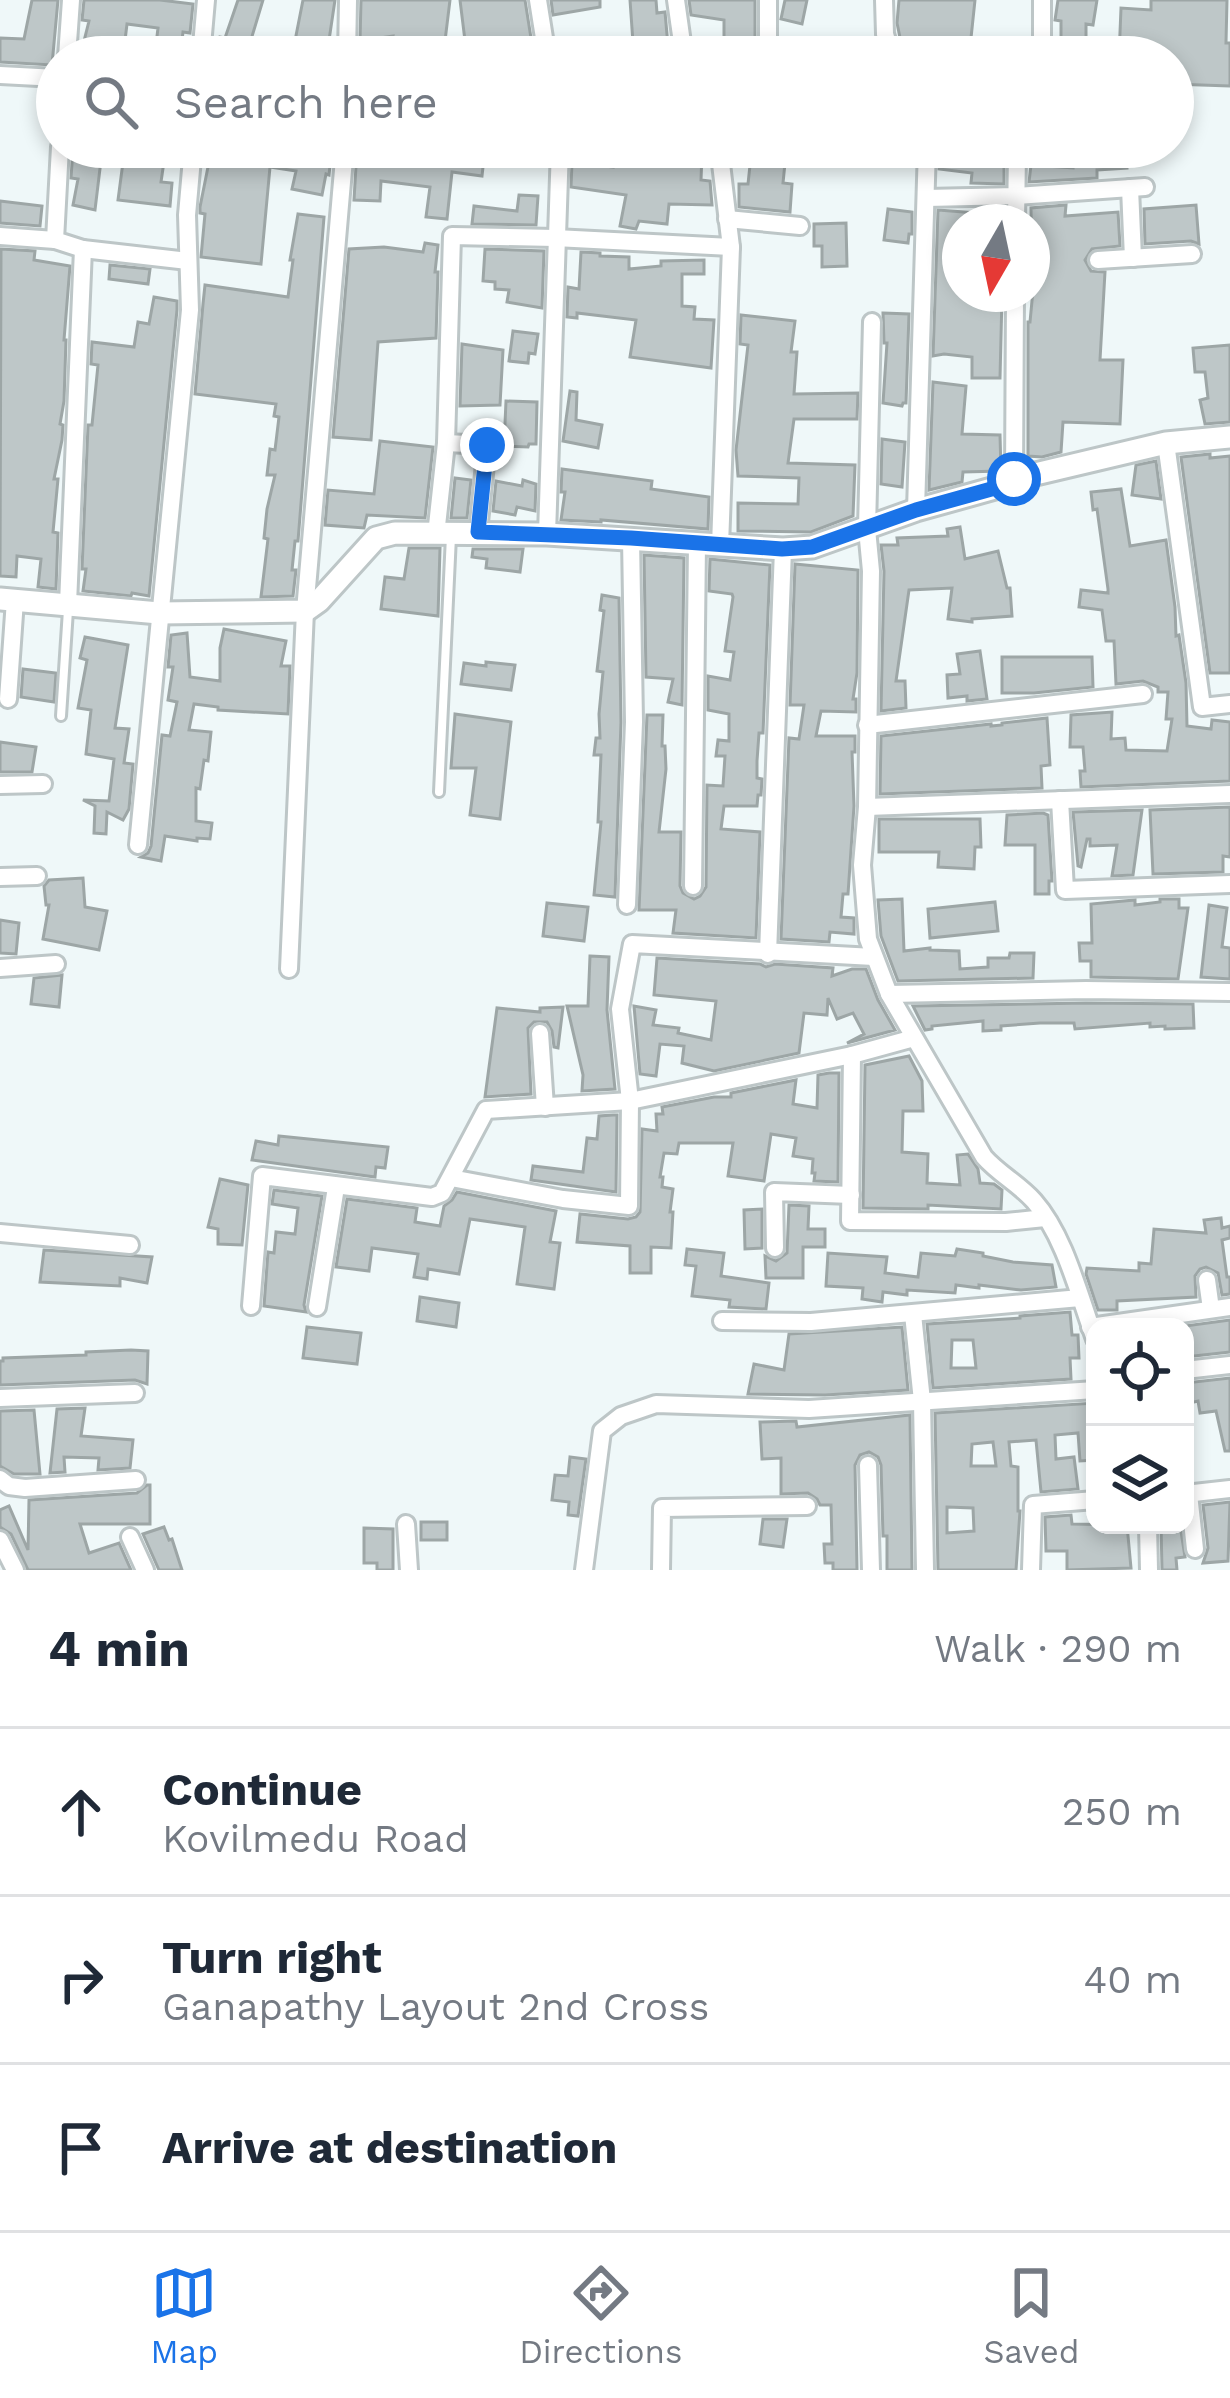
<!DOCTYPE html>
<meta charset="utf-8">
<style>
body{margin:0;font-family:"Work Sans",sans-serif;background:#f2f2f3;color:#1f2937}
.controls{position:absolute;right:36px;bottom:36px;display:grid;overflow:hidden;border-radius:24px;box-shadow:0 6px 18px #0003}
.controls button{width:108px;height:108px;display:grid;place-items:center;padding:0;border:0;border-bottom:3px solid #e0e1e3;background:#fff;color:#1f2937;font:60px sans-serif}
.compass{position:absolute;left:942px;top:204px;width:108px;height:108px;border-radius:50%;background:#fff;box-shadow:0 6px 18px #0003;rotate:189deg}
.stop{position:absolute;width:36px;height:36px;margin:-27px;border:9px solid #1a73e8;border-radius:50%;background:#fff}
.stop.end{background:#1a73e8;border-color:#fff;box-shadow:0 3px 12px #0008}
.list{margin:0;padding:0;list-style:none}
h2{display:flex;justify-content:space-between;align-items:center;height:156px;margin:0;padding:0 48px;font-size:51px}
h2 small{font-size:39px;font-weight:400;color:#747a83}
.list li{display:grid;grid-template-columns:78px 1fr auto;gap:36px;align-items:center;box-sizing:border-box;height:168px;padding:0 48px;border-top:3px solid #e0e1e3}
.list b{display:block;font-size:45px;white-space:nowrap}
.list p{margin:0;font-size:39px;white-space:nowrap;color:#747a83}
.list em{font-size:39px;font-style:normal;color:#747a83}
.icon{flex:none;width:66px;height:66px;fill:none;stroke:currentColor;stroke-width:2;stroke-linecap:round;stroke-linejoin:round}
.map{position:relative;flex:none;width:1230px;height:1570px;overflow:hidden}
.search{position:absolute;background:#fff;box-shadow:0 6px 18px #0003;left:36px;right:36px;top:36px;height:132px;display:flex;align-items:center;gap:30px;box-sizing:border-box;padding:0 42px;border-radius:66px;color:#747a83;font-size:45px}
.sheet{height:660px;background:#fff}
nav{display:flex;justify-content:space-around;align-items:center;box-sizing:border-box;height:168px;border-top:3px solid #e0e1e3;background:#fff;font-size:33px;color:#747a83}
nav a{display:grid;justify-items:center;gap:6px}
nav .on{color:#1a73e8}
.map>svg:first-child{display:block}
.building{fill:#bec7c8;stroke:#9da6a6;stroke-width:3;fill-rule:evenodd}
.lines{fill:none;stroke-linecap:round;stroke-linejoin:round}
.service-casing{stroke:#bdc6c7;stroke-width:14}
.minor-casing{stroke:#bdc6c7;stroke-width:22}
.tertiary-casing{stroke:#bdc6c7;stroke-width:27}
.service{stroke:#fff;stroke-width:8}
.minor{stroke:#fff;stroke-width:16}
.tertiary{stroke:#fff;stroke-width:21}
.route{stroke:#1a73e8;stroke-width:15}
</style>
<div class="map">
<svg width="1230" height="1570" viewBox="0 0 1230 1570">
<rect width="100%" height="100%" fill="#eff8f9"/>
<g class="building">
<path d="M32 0H58L52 65 0 62V38L24 39Z"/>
<path d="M84 0H160L193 4 190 33 183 32 180 56 155 53 158 28 127 24 123 57H80L81 45H83L89 21 82 20Z"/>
<path d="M238 0H263L250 43 293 51 303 0H335L328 47 294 52V57H217L220 37 225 38Z"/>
<path d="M361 0H450L445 41H439L437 57 391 52 393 36 360 41Z"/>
<path d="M460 0H525L534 57H467Z"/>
<path d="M551 0H600V7L553 15Z"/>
<path d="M630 0H656L657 13 665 12 669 57H634Z"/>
<path d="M689 0H755V57H724V20L691 15Z"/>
<path d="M785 0H807L802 24 781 19Z"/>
<path d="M899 0H975L969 57H904L897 23Z"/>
<path d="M1058 0H1097L1093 25 1086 24V54H1061V21L1055 20Z"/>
<path d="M1151 0H1227L1226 43H1230V86L1173 84V57H1119L1121 8 1151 10Z"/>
<path d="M125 147 166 148 161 182 172 183 170 206 118 200Z"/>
<path d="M212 147H332L329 175 326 174 322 195 292 189 296 171 270 167 261 264 201 257 205 214 200 213V207Z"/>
<path d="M752 147H777L775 162 785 163 783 183 792 184 790 212 739 207V184H748Z"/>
<path d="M940 147 970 151 969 159 1004 163V184L971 183 972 173 939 169Z"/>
<path d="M1072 147H1126L1127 168 1097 170V178L1029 182 1031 165 1073 168Z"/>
<path d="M73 149 102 152 95 210 73 205 78 179 71 178Z"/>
<path d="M430 151 484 158 482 176 452 172 447 219 426 217 430 187 381 181 380 201 354 200 356 166 360 152 390 161 391 158 429 162Z"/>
<path d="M670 152 702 154 701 180 710 181 712 205 669 204 667 224 639 221 636 229 620 226 626 195 571 187 572 162 613 167V158L670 159Z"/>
<path d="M519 195 538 196 536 225 472 224 474 206 517 211Z"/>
<path d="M0 201 42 206 40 226 0 223Z"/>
<path d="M1066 205 1065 216 1118 212 1120 246 1092 249 1085 260 1091 271 1105 272 1100 360H1123L1120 424 1063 422 1061 452 1042 457 1028 456V322H1030L1034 280H1032L1031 208Z"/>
<path d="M1196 205 1199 244 1191 241 1145 244 1144 209Z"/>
<path d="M888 209 912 212V234H909L908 243 884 240Z"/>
<path d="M938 210 989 214V222H960V294L1002 296 1000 378H972V357L944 354 933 356Z"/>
<path d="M298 214 324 217 298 541H295L292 570H296L293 596 261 597 268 539 264 538 267 509 275 475H267L270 449 275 450 279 417 274 416 276 404 195 394 203 304 205 285 288 297 293 260H290Z"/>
<path d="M846 223 847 266 822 267V246H814V224Z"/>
<path d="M425 243 438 245 435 272H438L436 338 378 342 371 440 333 437 349 249 384 247 423 252Z"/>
<path d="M1 249 35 251 34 260 70 266 64 340H66L64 401 60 424 63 425 62 440 54 479H58L53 532 58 533 56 589 38 587 41 559 17 556 16 577 0 576Z"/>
<path d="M485 249 544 251 542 308 507 302 509 290 495 289V282L483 281Z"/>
<path d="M581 252 600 253V256L629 257V269L661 266V261L704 260V274H682V306L695 307 694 319 714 320 711 368 630 357 636 320 577 313V318L567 317 568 287 579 289Z"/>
<path d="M110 265 150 269 148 284 109 279Z"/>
<path d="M154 297 177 301V310L149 596 132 593 131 596 83 591 86 569H82L88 425H92L98 365 91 364 92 342 134 347 138 322 149 324Z"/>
<path d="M883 313 909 314 906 403H903L902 406 883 403 887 343H884Z"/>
<path d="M741 315 795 321 791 352H797L794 394 858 393 857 419H794L788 463 855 465 853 516 811 532 738 531V503L798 504 799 478 738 476 736 450 748 345 740 344Z"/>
<path d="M513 331 538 334 535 354 529 353 528 363 509 361Z"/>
<path d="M462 344 503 350 500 405 460 406Z"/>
<path d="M1230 345V422L1205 424 1200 400 1208 398 1205 372H1195L1193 348Z"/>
<path d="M933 382 966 386 962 434 1000 435 1001 471 963 472 962 482 929 490Z"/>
<path d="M570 391 577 392 576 420 602 425 598 448 563 441Z"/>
<path d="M506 401 537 402 536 444H529L528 447 504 446Z"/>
<path d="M882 439 905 442 902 487 881 484Z"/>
<path d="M380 441 433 447 425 518 367 515 364 528 325 525 328 490 374 494Z"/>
<path d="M1210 454V458L1230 456V673H1210L1181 457Z"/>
<path d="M1156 461 1161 499 1132 495 1136 465Z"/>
<path d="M562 469 652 481 651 489 709 497 708 529 601 520V522L561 520 565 492H561Z"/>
<path d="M455 478 471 480 467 518H451Z"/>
<path d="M523 480 536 484 535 511 517 507 515 515 493 511 496 481 522 486Z"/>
<path d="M1121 489 1130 546 1166 540 1175 607 1176 636 1179 635 1186 683 1187 726 1211 729 1212 720 1230 722V781L1081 787 1080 771H1085L1083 747H1070L1071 715 1112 712 1111 739 1125 738 1126 750 1167 751 1172 719H1166L1168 692H1158V687L1143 681 1116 684 1114 641H1106L1102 610 1079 607 1081 590 1108 593V589L1097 509 1093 510 1091 492Z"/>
<path d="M960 527 965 559 998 551 1007 588H1010L1012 616 972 619V622L948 619 952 588 909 590 896 681H905L906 708 881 711 884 571 881 545H898L897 538 948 536 947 529Z"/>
<path d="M409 548H440L438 616 381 609 385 577 404 579Z"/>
<path d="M473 549H523L520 572 486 568 487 559 472 557Z"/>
<path d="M644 555 684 558 682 705 668 702 673 679 646 677Z"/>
<path d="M710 559 770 565 763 733H759L757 761V778L762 779 761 795H758L757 806H724L721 829 760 832 756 938 673 933 676 910H639L647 715H663L662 746H665L666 769 659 832H681L680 886 683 893 694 899 700 896 706 887 707 785 723 786 725 756H716L718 740 729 741V714L708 710V676L730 680 734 652 725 651 733 597 732 594 709 591Z"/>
<path d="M795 564 858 570 857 673 853 699H856V712L821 711 816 736H855V752H852L854 806 848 894H843L841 917 854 918V934L830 932 829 942 781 939 789 738 799 739 804 705H790Z"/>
<path d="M602 595 619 598 621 722 615 897 594 895 601 822H598L601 755H594L596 738H600L599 714 603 672 597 671 604 611 600 610Z"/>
<path d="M224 629 286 641 281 666H290L288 714 218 710V707L194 704 189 730 211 732 208 761 204 760 200 789 196 788V821L212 823 210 839 197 838V841L165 836 161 861 141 857 148 853 151 846 162 735 170 736 177 702 168 700 173 667H168L171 635 187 633 190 677 220 681V648Z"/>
<path d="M85 637 128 645 115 728 129 729 124 763 133 764 129 809 123 820 107 812 106 834 94 833 95 806 83 800 109 801 114 759 86 754 91 710 78 708 87 660 80 658Z"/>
<path d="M980 651 987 699 967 701V696L948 698 947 675 960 674 957 654Z"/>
<path d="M1002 657H1092L1093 687 1034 693H1002Z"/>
<path d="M486 662 515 665 511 690 461 684 464 663 486 666Z"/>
<path d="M23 669 56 673 54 702 21 697Z"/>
<path d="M455 714 511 722 500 819 470 815 476 768H451Z"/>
<path d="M1047 718 1050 765 1041 766 1042 788 880 794 881 736 991 724V726L1002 725V723Z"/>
<path d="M0 742 36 747 32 772H0Z"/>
<path d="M1230 807V857L1223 856V872L1153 874 1150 810Z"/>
<path d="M1142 810 1133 875 1112 876 1117 845 1090 846V839H1087L1081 867 1078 866 1073 812Z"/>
<path d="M1043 813 1048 815 1052 881H1049V894H1035V845H1005L1007 815Z"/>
<path d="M879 819H980L981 847H975L974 869 938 867 939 852H879Z"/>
<path d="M83 878 85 907 107 911 99 950 43 939 49 905H46L44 886 49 880Z"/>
<path d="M902 899 904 951 930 948V950L959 951 960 969 988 967V958H1009L1010 953H1034L1033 978 898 981 881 936 878 900Z"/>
<path d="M1160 899H1179V908H1188L1178 979 1091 977V961H1080L1079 943H1092L1091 904 1135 900V905L1160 902Z"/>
<path d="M995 902 998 931 930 938 928 909Z"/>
<path d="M547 903 588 907 584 941 543 936Z"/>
<path d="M1209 905 1227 908 1222 947 1230 948V979L1201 977Z"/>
<path d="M0 920 19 923 16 954 0 953Z"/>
<path d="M590 956 609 957 607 1010 615 1089 582 1091 583 1075 567 1006H588Z"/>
<path d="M657 958 760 964 766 967 775 964 833 968 832 976 852 969H866L878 1000 895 1030 847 1043 864 1034 853 1013 837 1019 828 998 827 1015 804 1013 799 1053 714 1071 682 1063 684 1046 660 1044 656 1076 640 1074 634 1006 656 1010 653 1025 679 1028 678 1033 711 1040 716 1001 654 995Z"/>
<path d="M62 975 59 1007 31 1004 34 978Z"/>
<path d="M1086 1003 1193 1004 1194 1028 1165 1029V1026L1150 1027V1023L1075 1029 1074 1023H1040L1001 1026V1030L983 1031V1021L932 1026V1029L925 1030 913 1006Z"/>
<path d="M563 1007 558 1048 554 1047 552 1031 547 1022H534L528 1028 531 1094 485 1097 497 1008 540 1012V1008Z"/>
<path d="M909 1056 922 1081 923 1111H903L902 1152 928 1154 927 1183 960 1185 957 1155 968 1154 978 1169 980 1183 994 1184 1002 1190 1001 1209 928 1205V1209L863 1208 865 1065Z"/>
<path d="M829 1073H839L838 1182 814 1181 815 1173H812L813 1159 793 1156 796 1138 771 1134 764 1181 728 1176 733 1143H679L677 1154 664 1153 660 1177H663L662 1187 673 1189 670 1212H673L671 1248 651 1247V1273H630V1246L577 1242 580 1214 628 1219 636 1217 640 1212 642 1129 657 1131 656 1114H663L662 1107 714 1097H731V1093L796 1080 793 1104 817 1108 818 1075Z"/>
<path d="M613 1115H617L616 1192 531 1180 533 1166 583 1172 587 1138 597 1139 599 1116Z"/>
<path d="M279 1136 388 1147 385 1168 376 1167 375 1177 252 1160 256 1141 278 1145Z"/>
<path d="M220 1179 248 1185 242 1245 218 1244V1229L208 1227Z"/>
<path d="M274 1190 322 1196 304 1305 306 1312 264 1306 268 1252 274 1253 276 1232 295 1234 298 1208 272 1204Z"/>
<path d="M457 1192 556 1211 550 1242 560 1243 554 1289 517 1284 525 1227 470 1219 459 1274 428 1269 427 1279 414 1277 418 1254 372 1248 369 1271 336 1267 347 1199 417 1208 415 1222 440 1226 444 1206 452 1200Z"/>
<path d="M789 1205 809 1206 808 1229H825V1247H803V1278H766L765 1256 776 1261 787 1253Z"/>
<path d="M762 1209V1248L745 1249 744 1210Z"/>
<path d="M1221 1218 1222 1228 1230 1226V1238L1222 1240 1227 1277H1230V1294L1222 1295 1218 1273 1206 1267 1200 1269 1195 1276 1196 1297 1117 1301V1310H1098L1086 1274 1087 1268 1139 1271V1263L1151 1264 1154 1229 1206 1233 1204 1220Z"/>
<path d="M687 1249 724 1253 721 1276 769 1283 766 1309 729 1307 730 1300 692 1296 696 1266 685 1265Z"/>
<path d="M957 1249 983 1253V1256L1013 1262 1052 1265 1056 1287 1021 1290 979 1285V1288L956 1285 955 1293 907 1290V1295L883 1292 882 1302 862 1299 863 1288 826 1286 828 1253 887 1257 885 1273 918 1277 921 1253 955 1256Z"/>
<path d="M44 1250 152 1257 147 1283 120 1278V1286L40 1282Z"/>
<path d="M420 1297 459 1303 456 1327 417 1321Z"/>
<path d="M1070 1312 1072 1335H1078L1079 1358H1070L1071 1379 933 1388 927 1324 1020 1318V1316ZM952 1340H973L976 1368H951Z"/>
<path d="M1230 1320V1352L1185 1357V1326Z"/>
<path d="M307 1327 361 1333 357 1364 303 1358Z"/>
<path d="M902 1327 908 1390 825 1395 748 1394 754 1364 784 1370 789 1334Z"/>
<path d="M131 1350 148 1351 147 1384 135 1380 0 1385V1361H3V1358L86 1355V1352Z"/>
<path d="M1230 1378V1451H1225L1216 1411 1200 1413 1198 1401 1185 1404V1383Z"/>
<path d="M1095 1403V1460L1080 1461 1078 1433 1055 1435 1056 1459 1074 1457 1078 1489 1041 1492 1036 1440 1009 1442 1011 1466 1018 1467V1511H1020L1016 1570H938L935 1413ZM993 1442 996 1466H971L972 1444ZM947 1507 973 1508 974 1531 947 1533Z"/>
<path d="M85 1408 81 1436 133 1440 130 1468 98 1470 99 1458 64 1457 65 1472 50 1473 57 1409Z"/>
<path d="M34 1410 40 1474H14L0 1466V1411Z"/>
<path d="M910 1415 912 1570H887V1536H883L881 1465 878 1457 869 1452 860 1455 855 1465 857 1570H833V1563H825L824 1544H832L831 1505H820L817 1499 808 1493 781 1494V1458L762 1459 760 1422 796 1421 797 1427Z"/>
<path d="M570 1457 586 1459 578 1516 568 1515 569 1502 552 1500 555 1475 568 1476Z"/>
<path d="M147 1485H150V1524H80L89 1553 119 1543 131 1570H28L11 1534 0 1527V1510L9 1506 28 1550 29 1500 137 1493Z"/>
<path d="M1230 1502 1228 1561 1203 1563 1208 1548 1203 1505Z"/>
<path d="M1071 1515 1072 1524 1127 1525 1131 1568 1067 1570V1551H1046L1045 1517Z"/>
<path d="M763 1519H787L783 1547 760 1544Z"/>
<rect x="421" y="1522" width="26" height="18"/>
<path d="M1161 1525H1180L1185 1557 1176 1558 1177 1570H1162Z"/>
<path d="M164 1527 169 1540 172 1539 182 1570H159L143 1534Z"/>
<path d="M364 1528 393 1529V1570H377V1563H364Z"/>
</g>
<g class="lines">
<defs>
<g id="service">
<path d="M61 716 68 610"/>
<path d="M439 792 451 536"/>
</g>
<g id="minor">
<path d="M538 0 547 57"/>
<path d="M676 0 684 57"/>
<path d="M768 0V57"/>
<path d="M884 0 885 34 892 57"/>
<path d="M67 57 71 0"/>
<path d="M201 57 206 0"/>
<path d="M347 57 348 0"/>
<path d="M1042 57V0"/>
<path d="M0 75 57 78"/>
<path d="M60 147 55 240 83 249 68 604"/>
<path d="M719 147 731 247 720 546"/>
<path d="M1130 188 1133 258"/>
<path d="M926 198 1016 196 1145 187"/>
<path d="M727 219 800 226"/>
<path d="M1016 222 1017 152 1020 147"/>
<path d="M0 236 55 240"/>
<path d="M83 249 188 261"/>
<path d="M1098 260 1192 254"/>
<path d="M872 322 867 529 871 571 867 807 862 865 868 939 889 994 984 1157C999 1174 1019 1184 1034 1201 1065 1236 1079 1296 1095 1339"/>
<path d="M446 443 487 445 478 532"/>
<path d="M1166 443 1202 707 1230 704"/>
<path d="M1014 479 1015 294"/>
<path d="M916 510 927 147"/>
<path d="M547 534 560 147"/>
<path d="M436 535 446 443 452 236 555 238 731 247"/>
<path d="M8 699 15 600"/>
<path d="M867 725 1143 694"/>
<path d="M0 785 43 784"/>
<path d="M1060 800 1065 890 1230 884"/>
<path d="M867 807 1230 794"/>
<path d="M138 845 190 310 187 215 193 147"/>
<path d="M0 877 37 876"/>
<path d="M693 886 697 544"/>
<path d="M627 905 634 722 631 538"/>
<path d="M768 954 783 549"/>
<path d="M0 968 56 964"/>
<path d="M289 969 305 611 345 147"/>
<path d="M889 994 1086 990 1230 992"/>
<path d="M540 1033 545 1107"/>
<path d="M852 1055 850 1221 1006 1222 1045 1218"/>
<path d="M451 1178 563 1199 629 1206 630 1101 620 1009 632 944 874 957"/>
<path d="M0 1233 130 1245"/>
<path d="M775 1248 774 1192 851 1195"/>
<path d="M1207 1280 1211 1309"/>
<path d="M251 1306 262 1176 432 1197 442 1193 486 1110 630 1101 852 1055 914 1038"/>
<path d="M317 1307 336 1187"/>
<path d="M913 1314 922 1401 925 1570"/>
<path d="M722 1321 811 1322 1080 1298"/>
<path d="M1090 1327 1230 1307"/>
<path d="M1185 1370 1230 1365"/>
<path d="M0 1398 135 1393"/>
<path d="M868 1465 871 1570"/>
<path d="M0 1479 9 1486 25 1488 136 1480"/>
<path d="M1185 1494 1230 1489"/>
<path d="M1189 1494 1195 1549"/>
<path d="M406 1524 409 1570"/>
<path d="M1148 1525 1149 1570"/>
<path d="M130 1537 145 1570"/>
<path d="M0 1540 15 1570"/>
<path d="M584 1570 602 1431 621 1416 656 1404 809 1409 1095 1390"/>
<path d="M661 1570 662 1508 807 1506"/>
<path d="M1031 1570 1033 1505 1095 1500"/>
</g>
<path id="tertiary" d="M0 599 159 613 305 611 319 601 376 538 395 533 547 534 783 549 812 547 916 510 1013 483 1014 479 1166 443 1230 437"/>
</defs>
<use href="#service" class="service-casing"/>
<use href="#minor" class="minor-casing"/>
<use href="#tertiary" class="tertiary-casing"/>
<use href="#service" class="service"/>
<use href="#minor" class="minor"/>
<use href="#tertiary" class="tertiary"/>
</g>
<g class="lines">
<path class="route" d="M487 445 478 532 631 538 782 549 812 547 916 510 1013 483 1014 479"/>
</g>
</svg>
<div class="controls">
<button><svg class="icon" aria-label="locate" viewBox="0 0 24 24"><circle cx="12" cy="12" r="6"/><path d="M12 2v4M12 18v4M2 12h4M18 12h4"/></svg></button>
<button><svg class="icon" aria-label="layers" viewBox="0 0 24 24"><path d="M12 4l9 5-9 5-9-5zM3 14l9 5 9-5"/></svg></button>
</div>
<svg class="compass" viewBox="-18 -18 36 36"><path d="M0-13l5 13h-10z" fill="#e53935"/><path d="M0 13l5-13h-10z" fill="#747a83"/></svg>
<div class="stop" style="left:1014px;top:479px"></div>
<div class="stop end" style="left:487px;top:445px"></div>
<div class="search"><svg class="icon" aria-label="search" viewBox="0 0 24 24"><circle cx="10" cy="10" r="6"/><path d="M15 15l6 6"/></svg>Search here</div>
</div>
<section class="sheet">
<h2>4 min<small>Walk · 290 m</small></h2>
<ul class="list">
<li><svg class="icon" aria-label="ahead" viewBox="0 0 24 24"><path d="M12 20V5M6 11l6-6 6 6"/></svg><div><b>Continue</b><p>Kovilmedu Road</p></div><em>250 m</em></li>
<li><svg class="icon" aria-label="right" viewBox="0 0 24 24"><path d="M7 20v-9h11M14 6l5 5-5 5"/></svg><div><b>Turn right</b><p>Ganapathy Layout 2nd Cross</p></div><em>40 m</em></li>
<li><svg class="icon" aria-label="arrive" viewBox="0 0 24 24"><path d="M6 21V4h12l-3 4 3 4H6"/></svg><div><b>Arrive at destination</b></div></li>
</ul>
</section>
<nav>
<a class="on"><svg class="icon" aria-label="map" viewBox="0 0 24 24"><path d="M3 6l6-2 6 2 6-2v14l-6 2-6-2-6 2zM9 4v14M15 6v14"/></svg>Map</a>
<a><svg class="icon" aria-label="directions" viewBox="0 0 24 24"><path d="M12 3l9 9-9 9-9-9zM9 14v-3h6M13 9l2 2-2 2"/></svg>Directions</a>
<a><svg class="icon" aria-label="saved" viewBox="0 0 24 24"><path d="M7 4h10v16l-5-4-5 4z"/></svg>Saved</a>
</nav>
